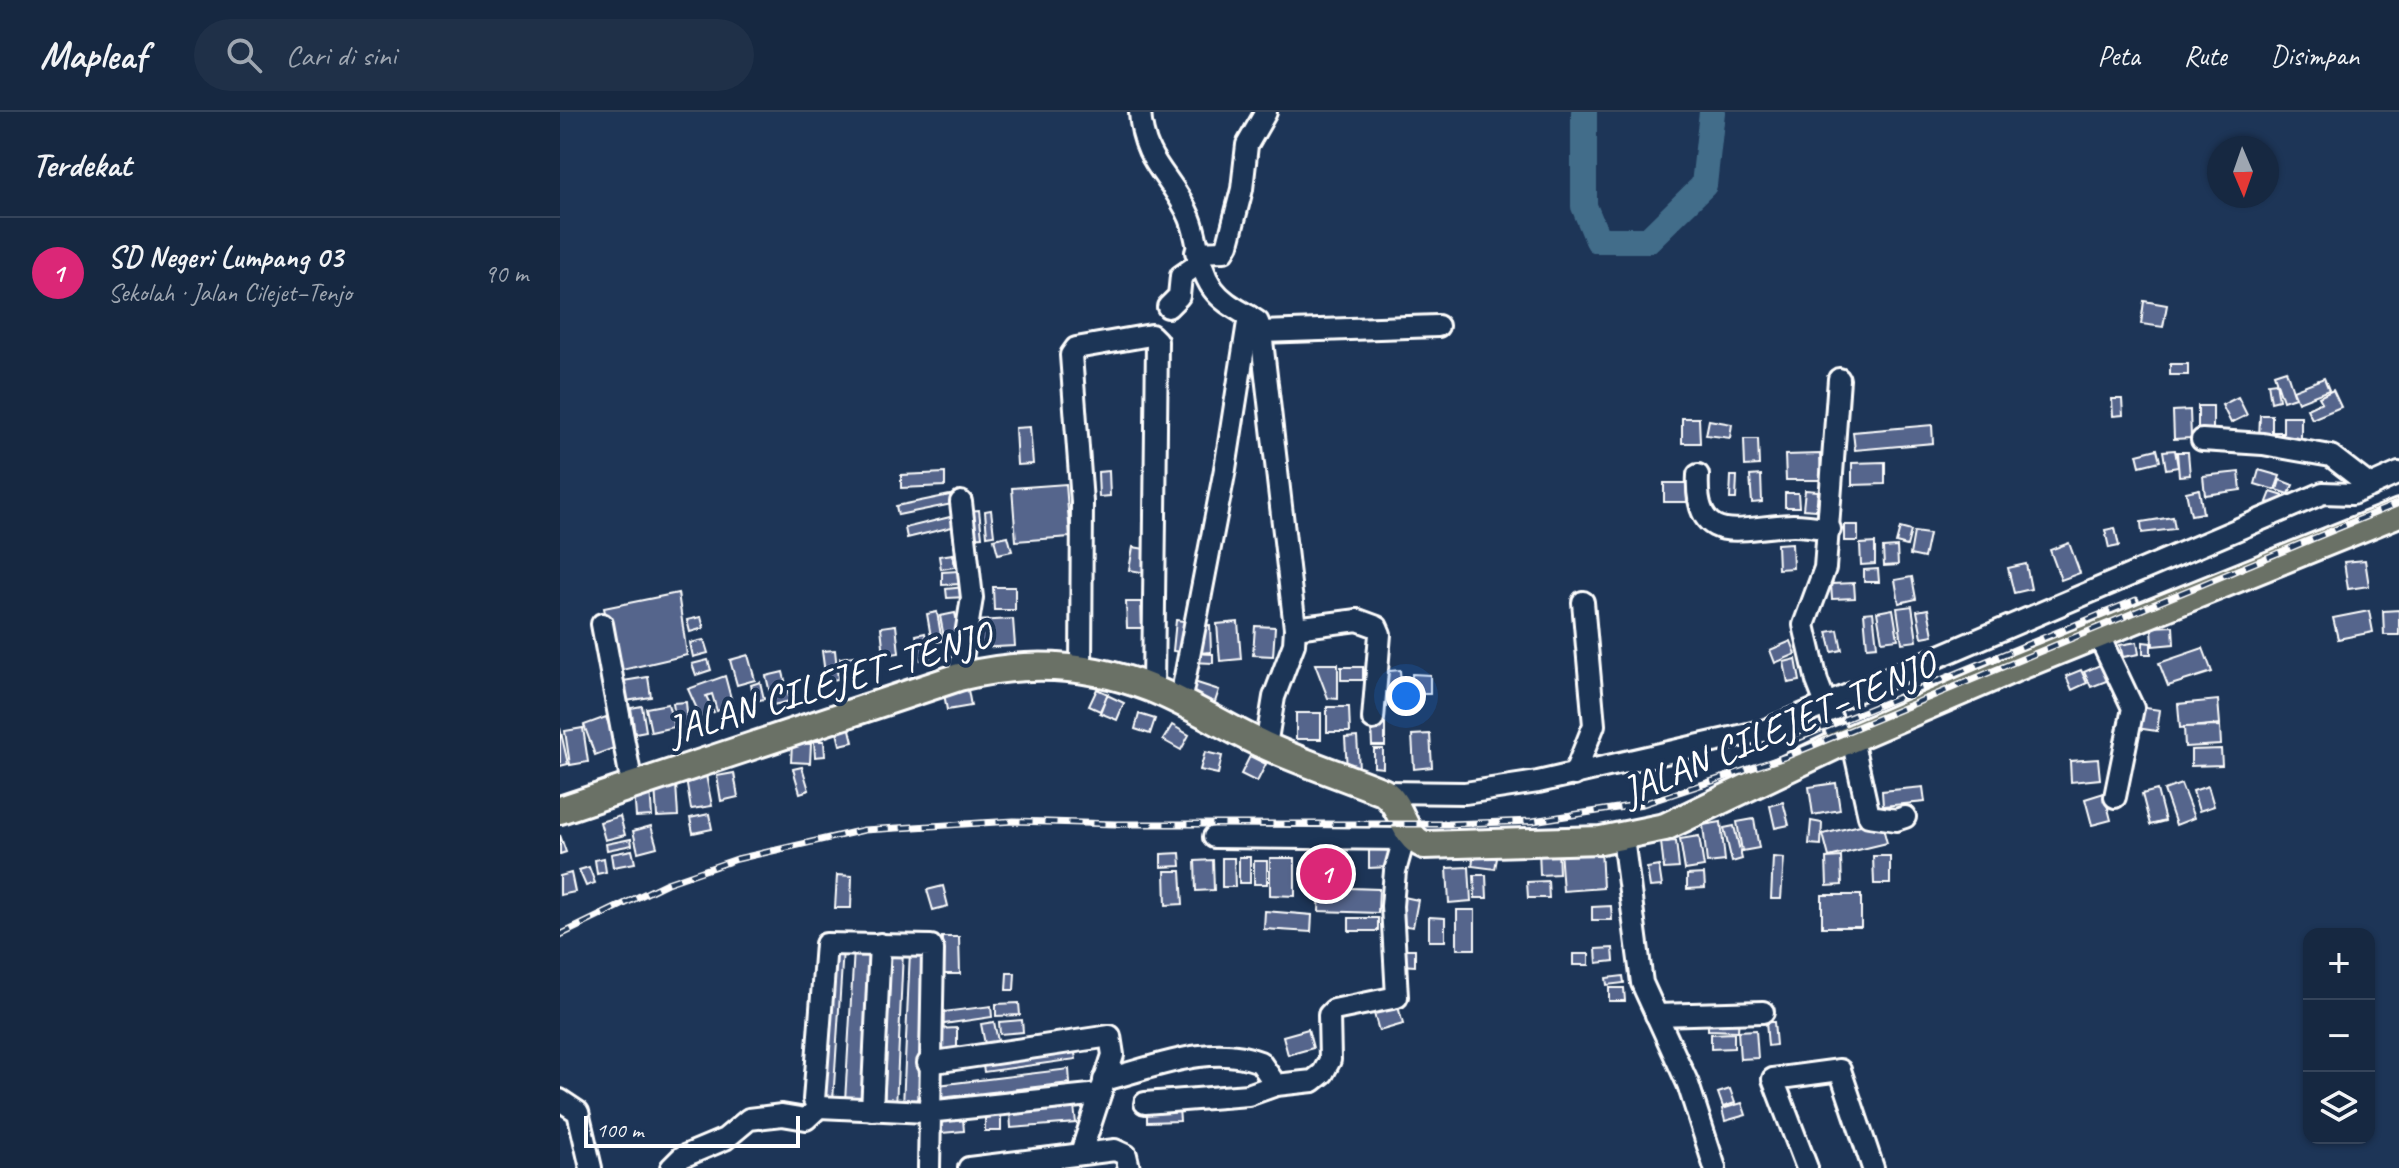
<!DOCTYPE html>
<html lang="id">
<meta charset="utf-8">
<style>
body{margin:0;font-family:Caveat,sans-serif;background:#1f3048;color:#f1f3f6}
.controls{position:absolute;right:24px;bottom:24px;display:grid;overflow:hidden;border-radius:16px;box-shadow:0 2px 6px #0004}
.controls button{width:72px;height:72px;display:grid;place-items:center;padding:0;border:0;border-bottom:2px solid #35445a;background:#162841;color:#f1f3f6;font:40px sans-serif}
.compass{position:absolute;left:1647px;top:24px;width:72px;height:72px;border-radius:50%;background:#162841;box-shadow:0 2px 6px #0004;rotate:178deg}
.scale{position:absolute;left:24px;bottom:20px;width:216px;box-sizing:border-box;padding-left:8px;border:4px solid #fff;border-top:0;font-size:22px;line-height:28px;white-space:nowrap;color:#fff;-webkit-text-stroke:6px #1d3557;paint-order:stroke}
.you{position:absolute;left:846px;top:584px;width:28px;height:28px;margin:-20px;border:6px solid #fff;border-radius:50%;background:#1a73e8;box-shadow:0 0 0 12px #1a73e833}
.badge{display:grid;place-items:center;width:52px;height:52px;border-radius:50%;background:#db2777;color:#fff;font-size:26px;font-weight:700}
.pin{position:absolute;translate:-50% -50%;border:4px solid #fff;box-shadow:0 2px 8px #0006}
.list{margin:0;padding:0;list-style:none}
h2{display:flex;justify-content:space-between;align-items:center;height:104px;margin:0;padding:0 32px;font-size:34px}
h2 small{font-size:26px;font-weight:400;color:#9ea6b1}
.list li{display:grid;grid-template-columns:52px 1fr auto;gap:24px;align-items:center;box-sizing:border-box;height:112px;padding:0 32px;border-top:2px solid #35445a}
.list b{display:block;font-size:30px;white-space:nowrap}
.list p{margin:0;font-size:26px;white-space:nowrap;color:#9ea6b1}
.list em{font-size:26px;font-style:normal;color:#9ea6b1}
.icon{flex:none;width:44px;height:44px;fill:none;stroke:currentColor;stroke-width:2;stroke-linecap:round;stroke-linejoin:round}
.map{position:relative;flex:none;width:1839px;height:1056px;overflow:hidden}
header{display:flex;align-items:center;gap:48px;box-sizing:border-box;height:112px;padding:0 40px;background:#162841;border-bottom:2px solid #35445a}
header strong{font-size:38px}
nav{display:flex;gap:44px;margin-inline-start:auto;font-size:28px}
.search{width:560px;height:72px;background:#1f3048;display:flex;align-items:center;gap:20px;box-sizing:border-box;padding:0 28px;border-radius:44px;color:#9ea6b1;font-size:30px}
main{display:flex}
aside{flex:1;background:#162841}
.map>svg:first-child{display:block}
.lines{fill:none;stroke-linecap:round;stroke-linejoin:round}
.river{stroke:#436d8a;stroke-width:26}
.building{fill:#54658c;stroke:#fff;stroke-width:2}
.minor-casing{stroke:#fff;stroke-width:26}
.major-casing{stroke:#fff;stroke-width:32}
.minor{stroke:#1d3557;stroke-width:20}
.major{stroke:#6a7166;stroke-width:26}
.rail-casing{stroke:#fff;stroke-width:7}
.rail{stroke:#1d3557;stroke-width:4;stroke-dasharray:12;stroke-linecap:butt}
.labels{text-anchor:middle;stroke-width:8;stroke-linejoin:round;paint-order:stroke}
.street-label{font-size:40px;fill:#fff;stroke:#1d3557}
</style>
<header>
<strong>Mapleaf</strong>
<div class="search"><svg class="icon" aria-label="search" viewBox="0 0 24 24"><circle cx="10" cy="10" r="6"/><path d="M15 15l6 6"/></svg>Cari di sini</div>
<nav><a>Peta</a><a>Rute</a><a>Disimpan</a></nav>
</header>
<main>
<aside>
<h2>Terdekat<small></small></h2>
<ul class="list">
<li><span class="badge">1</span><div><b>SD Negeri Lumpang 03</b><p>Sekolah · Jalan Cilejet–Tenjo</p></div><em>90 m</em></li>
</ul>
</aside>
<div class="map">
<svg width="1839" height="1056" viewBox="0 0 1839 1056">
<rect width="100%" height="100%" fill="#1d3557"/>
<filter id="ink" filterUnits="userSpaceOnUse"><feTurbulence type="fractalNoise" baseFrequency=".0125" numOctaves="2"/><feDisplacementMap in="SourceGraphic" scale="16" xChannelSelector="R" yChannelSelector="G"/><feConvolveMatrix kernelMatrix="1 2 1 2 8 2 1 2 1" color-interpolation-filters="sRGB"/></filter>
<g filter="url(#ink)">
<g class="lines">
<path class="river" d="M1024 0V94L1038 128H1088L1144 73 1152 0"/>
</g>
<g class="building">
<path d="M1584 189 1607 193 1603 215 1581 212Z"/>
<rect x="1610" y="252" width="18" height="11"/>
<path d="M1726 258 1735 285 1723 289 1714 262Z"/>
<path d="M1764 266 1769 278 1738 290 1733 278Z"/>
<path d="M1716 270 1719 288 1711 290 1708 271Z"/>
<path d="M1773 278 1781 295 1752 307 1747 297 1762 290 1759 285Z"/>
<path d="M1678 285 1687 303 1671 311 1662 293Z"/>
<path d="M1552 287H1562L1563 303 1553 304Z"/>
<path d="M1638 294H1653V324L1638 323Z"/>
<path d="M1630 298 1631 326 1614 327 1613 299Z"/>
<path d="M1700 303H1712V320H1721V328L1699 327Z"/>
<rect x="1723" y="304" width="18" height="28"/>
<path d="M1122 306H1139L1140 331H1122Z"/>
<path d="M1149 308 1172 312 1170 326 1146 323Z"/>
<path d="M1372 313 1373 331 1295 338 1293 320Z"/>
<path d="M470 315 473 352 457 353 455 316Z"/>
<path d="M1184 327H1198L1199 353 1185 354Z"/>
<path d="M1597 337 1600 349 1580 354 1577 342Z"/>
<path d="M1615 338 1618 355 1606 357 1603 339Z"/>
<path d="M1617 340H1628L1630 363 1619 364Z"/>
<path d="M1260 342 1261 368H1226L1225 343Z"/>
<path d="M1325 350V372L1292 373V351Z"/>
<path d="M1699 358 1720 364 1715 378 1695 372Z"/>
<path d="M549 359 550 384 539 385 538 360Z"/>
<path d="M1679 360 1681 378 1645 383 1643 364Z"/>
<path d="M385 361V374L341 376V363Z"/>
<path d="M1201 363 1202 390 1192 391 1190 364Z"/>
<path d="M1171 364H1177L1176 387H1170Z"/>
<path d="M1720 368 1733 373 1729 382 1717 378Z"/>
<path d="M1104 371H1126L1127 390H1104Z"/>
<path d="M506 372 510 425 456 429 452 376Z"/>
<path d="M1639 377 1643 401 1631 403 1626 380Z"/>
<path d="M1245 378 1258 379 1256 398 1243 397Z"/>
<path d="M1711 380 1724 384 1722 394 1707 390Z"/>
<path d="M1225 381H1238L1239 395H1225Z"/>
<path d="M390 383 392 392 338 403 336 394Z"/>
<path d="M419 398 422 425 410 426 407 399Z"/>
<path d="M431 398 434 423 427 424 425 399Z"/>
<path d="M394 404 396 414 347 426 345 416Z"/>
<path d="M1613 405 1615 417 1582 421 1581 410Z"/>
<rect x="1284" y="413" width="14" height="16"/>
<path d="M1340 416 1351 419 1347 434 1336 431Z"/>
<path d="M1555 416 1559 434 1549 436 1545 418Z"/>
<path d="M1354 420 1369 422 1364 446 1350 443Z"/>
<path d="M448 424 452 439 438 442 434 427Z"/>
<path d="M1232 431 1233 456 1218 457 1217 432Z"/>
<path d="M1315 431V452L1301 453 1300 432Z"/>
<path d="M1509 431 1520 461 1501 468 1490 438Z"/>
<path d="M573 435 591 438 587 461 569 458Z"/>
<path d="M1337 435 1338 453 1324 454 1323 436Z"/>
<path d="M393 442 395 455 381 457 379 444Z"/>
<path d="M1805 448 1809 474 1788 477 1784 450Z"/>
<path d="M1466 452 1471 477 1454 481 1448 456Z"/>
<path d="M1318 457 1319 470H1304V458Z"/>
<path d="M399 459 400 472 382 473V460Z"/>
<path d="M1352 465 1356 487 1339 491 1335 468Z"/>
<path d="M1294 471 1295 486 1272 487 1271 472Z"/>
<path d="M405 475 406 485 387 486 386 477Z"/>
<path d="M433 475H455V498H434Z"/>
<path d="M118 481 127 543 58 559 44 496Z"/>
<path d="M566 490H581L582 516H567Z"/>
<path d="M1352 494 1357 529 1342 531 1337 496Z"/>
<path d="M1333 497 1338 527 1322 529 1317 500Z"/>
<path d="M1368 497 1373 523 1362 525 1357 499Z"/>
<path d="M1839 498V523H1824L1823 499Z"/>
<path d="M1809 499 1813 520 1778 527 1773 506Z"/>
<path d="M377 500 382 529 372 531 367 502Z"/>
<path d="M1313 500 1317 534 1307 535 1304 501Z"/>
<path d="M395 501 401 528 385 531 380 504Z"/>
<path d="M141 505 144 516 130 520 127 508Z"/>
<path d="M453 507 455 534 417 536 415 509Z"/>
<path d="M616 508 632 510 629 541 613 539Z"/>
<path d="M678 510 681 547 660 549 657 512Z"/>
<path d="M336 513 339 541 324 543 321 515Z"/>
<path d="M650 513 651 540 638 541 636 514Z"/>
<path d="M695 514 715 515 713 544 693 543Z"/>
<path d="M1613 514 1614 532 1593 534 1592 515Z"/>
<path d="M1278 518 1282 538 1272 540 1267 520Z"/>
<path d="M365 521 370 547 360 548 356 523Z"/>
<path d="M144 528 148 541 133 545 130 531Z"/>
<path d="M1231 529 1236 542 1215 551 1210 538Z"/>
<path d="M1577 530 1579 542 1563 545 1560 533Z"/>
<path d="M1583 530 1591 531V542H1583Z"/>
<path d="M1643 536 1652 560 1608 574 1599 551Z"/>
<path d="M275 538 278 567 266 569 262 539Z"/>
<path d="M631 541 653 542V551L631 550Z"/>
<path d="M188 543 195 568 177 573 170 548Z"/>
<path d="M294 544 295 567 283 570 280 546Z"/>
<path d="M1236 547 1240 569 1228 571 1224 550Z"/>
<path d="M148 548 151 558 136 563 132 552Z"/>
<path d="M755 552H778V587L768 586Z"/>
<path d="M1542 552 1549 568 1531 575 1524 560Z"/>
<rect x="781" y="555" width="22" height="13"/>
<path d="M840 558 842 587 820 589 818 560Z"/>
<path d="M1521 558 1527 571 1512 578 1506 564Z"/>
<path d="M223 560 230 589 213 593 206 564Z"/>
<path d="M852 562 870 563V582H851Z"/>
<path d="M165 564 173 594 157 599 152 582 146 584 154 600 141 606 128 577Z"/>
<path d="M88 565 91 585 66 589 63 569Z"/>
<path d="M406 567 411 594 387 598 382 571Z"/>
<path d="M200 570 204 587 195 589 191 573Z"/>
<path d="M634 570 659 578 655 590 631 583Z"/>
<path d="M537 577 548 582 540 599 529 594Z"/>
<path d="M547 583 564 591 557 608 540 601Z"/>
<path d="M1658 588 1660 612 1620 616 1618 592Z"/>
<path d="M126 590 128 613 116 614 113 591Z"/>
<path d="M108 592 114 615 91 620 86 596Z"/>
<path d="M82 594 86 619 75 621 71 596Z"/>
<path d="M767 595H789L790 620H767Z"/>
<path d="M1579 595 1600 598 1597 619 1576 616Z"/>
<rect x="736" y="601" width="25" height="26"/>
<path d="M579 602 595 607 590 622 575 617Z"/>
<path d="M46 605 57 635 35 643 24 613Z"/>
<path d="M811 611H825V634H812Z"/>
<path d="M289 613 293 630 280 633 276 616Z"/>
<path d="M612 613 629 623 621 638 603 628Z"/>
<path d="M1660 614 1661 633 1625 635 1624 615Z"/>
<path d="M0 616 8 652 0 654Z"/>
<path d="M23 616 28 650 10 653 5 619Z"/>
<path d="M870 622 872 655 854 657 852 623Z"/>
<path d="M797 625 799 656 787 657 785 626Z"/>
<path d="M254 629H264L265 644 255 645Z"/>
<path d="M232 631 251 632 250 651 231 650Z"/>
<path d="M814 637H823V656L814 655Z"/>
<path d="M1661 637 1662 653 1631 654V638Z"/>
<path d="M645 640 662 644 658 662 640 658Z"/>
<path d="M690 644 706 652 697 670 681 662Z"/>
<path d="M1538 647 1540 667 1511 670 1510 649Z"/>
<path d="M242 655 249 678 240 681 233 657Z"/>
<path d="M174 661 178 685 161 689 157 664Z"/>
<path d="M146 663 152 694 131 697 126 667Z"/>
<path d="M1276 671 1280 698 1253 703 1249 675Z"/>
<path d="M116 672 118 704 97 705 95 673Z"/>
<path d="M1621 672 1634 706 1616 713 1604 678Z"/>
<path d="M1648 674 1654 694 1639 699 1633 679Z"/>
<path d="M1363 675 1365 690 1323 694 1322 679Z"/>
<path d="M90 677 92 704 76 705 74 678Z"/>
<path d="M1597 678 1605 709 1590 713 1582 682Z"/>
<path d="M1544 681 1551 708 1532 713 1525 687Z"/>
<path d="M1223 690 1229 713 1215 716 1210 694Z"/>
<path d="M149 702 152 717 133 721 130 706Z"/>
<path d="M60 704 65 723 45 728 40 710Z"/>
<path d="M1194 707 1199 736 1182 739 1177 710Z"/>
<path d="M1321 708 1327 731 1269 745 1263 722Z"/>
<path d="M1251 709 1262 711 1261 733 1249 732Z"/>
<path d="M1161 710 1165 749 1147 751 1143 713Z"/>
<path d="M91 714 97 735 78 740 73 719Z"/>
<path d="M1174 714 1182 747 1172 750 1164 716Z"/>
<path d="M0 723 6 740 0 742Z"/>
<path d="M1139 724 1144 755 1125 758 1120 727Z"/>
<path d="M71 727 72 733 47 738 46 732Z"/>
<path d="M1116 729 1119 756 1104 757 1101 730Z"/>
<path d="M998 735 999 762 980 763 979 736Z"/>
<path d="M1041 736 1043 776 1003 779 1000 738Z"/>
<path d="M809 737H828L829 755 809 756Z"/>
<path d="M72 738 75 751 53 755 51 742Z"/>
<path d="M620 741 621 754 601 755V742Z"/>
<path d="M914 742 937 746 935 757 912 754Z"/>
<path d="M1313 744H1330V772H1314Z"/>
<rect x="679" y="745" width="11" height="26"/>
<path d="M1213 745 1224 746 1221 787H1211Z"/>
<path d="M1281 745 1282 773 1267 774 1266 746Z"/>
<path d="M44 746 46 760 37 762 35 748Z"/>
<path d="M662 746H674L675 775H662Z"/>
<path d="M710 746H735V784L710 783Z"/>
<path d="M653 748 654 778 636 779 635 749Z"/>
<rect x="694" y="749" width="13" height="23"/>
<path d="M1099 754 1102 774 1090 775 1087 756Z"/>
<path d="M29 755 35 771 26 774 19 758Z"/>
<path d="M909 755 911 789 889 791 887 756Z"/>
<path d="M605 759H621L623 792 606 793Z"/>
<path d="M11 761 15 780 0 783V764Z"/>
<path d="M1144 762 1145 776 1127 777V763Z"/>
<path d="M277 763 292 764 291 796H275Z"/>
<path d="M914 763H926L927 786H915Z"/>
<path d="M988 769 989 786H968L967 770Z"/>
<path d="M383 774 388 794 373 798 367 778Z"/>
<path d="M760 775 819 777 818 801 759 799Z"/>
<rect x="1262" y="783" width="39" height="32"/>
<path d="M844 785 858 788 853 815 838 813Z"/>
<path d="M1051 794 1052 808H1032V795Z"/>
<rect x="897" y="798" width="18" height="39"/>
<path d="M705 799 752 803 751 820 704 817Z"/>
<path d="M869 805 885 806V829H869Z"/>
<rect x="789" y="806" width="29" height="13"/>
<path d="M382 825H399L400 862H382Z"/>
<path d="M271 836 283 837 273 989H261Z"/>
<path d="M1053 836 1054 849 1037 851 1036 837Z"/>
<path d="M294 837 312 838 304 990 285 989Z"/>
<path d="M840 837H855V854L840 853Z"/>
<path d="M331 838 343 839 336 996H324Z"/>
<path d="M350 839H366L360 995 343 994Z"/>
<rect x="1013" y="842" width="16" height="11"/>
<path d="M447 861H455L454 878H446Z"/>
<path d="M1063 864 1064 871 1047 873 1046 866Z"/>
<path d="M1049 876H1064L1065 889H1049Z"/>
<path d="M459 891 460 903 436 904V892Z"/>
<path d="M837 891 843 912 819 919 813 898Z"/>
<path d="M431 894 432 905 377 913 375 901Z"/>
<path d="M1148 902 1179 903 1178 919 1148 918Z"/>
<path d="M462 908 463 920 440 922 439 910Z"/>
<path d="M434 910 438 929 425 932 421 912Z"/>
<path d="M1206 910H1214L1216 933 1208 934Z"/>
<path d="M397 916V939H376V917Z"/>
<path d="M748 917 753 936 728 943 723 924Z"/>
<path d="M1196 918 1198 946 1180 947 1178 919Z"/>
<path d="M1174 921V936L1151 937V922Z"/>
<path d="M514 936 516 947 424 960 422 949Z"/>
<path d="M509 957 510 971 371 987 370 974Z"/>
<path d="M1170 977 1175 991 1163 995 1158 981Z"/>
<path d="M1182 991 1186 1003 1165 1009 1162 997Z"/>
<path d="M514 995 516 1011 451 1016 450 1000Z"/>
<path d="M619 996 620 1009 587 1010V997Z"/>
<rect x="425" y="998" width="16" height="21"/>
<path d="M403 1007 404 1019 382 1021 381 1009Z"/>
</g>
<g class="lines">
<defs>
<g id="minor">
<path d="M580 0C583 52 612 63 630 106 640 130 636 152 653 177 665 193 682 199 698 210L701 220 735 516 734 532 714 585 706 634"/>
<path d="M636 140 664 139 668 132 682 77 687 33 706 0"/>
<path d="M608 195 619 184 621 164 640 151"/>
<path d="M701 220 878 214"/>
<path d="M1279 267 1265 456 1244 513 1257 569 1281 631"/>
<path d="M1642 328 1703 332 1771 344 1810 374"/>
<path d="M1138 363C1134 439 1182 414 1233 413 1245 413 1258 415 1270 417"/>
<path d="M42 512 72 673"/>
<path d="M735 516 798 508 817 515 820 522 813 607"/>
<path d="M1539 524 1573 596 1555 685"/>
<path d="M521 557 522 390 511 243 516 236 591 223 597 229 593 577"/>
<path d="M399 565 412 486 401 390"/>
<path d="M620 591 665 357 689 204"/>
<path d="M1292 627 1309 704 1336 708 1345 705"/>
<path d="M1014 663 1034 613 1023 490"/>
<path d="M823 680 905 681 978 670 1206 618 1763 381 1792 382 1839 361"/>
<path d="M654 725 844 727 856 730"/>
<path d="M1063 726 1082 871 1128 972 1155 1056"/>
<path d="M1096 903 1203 900"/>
<path d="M368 951 550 924 553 943 521 1041"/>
<path d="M544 968C593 956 650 930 700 950L716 973"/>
<path d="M0 988 18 1000 31 1056"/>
<path d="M585 991 688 983 716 973 753 969 763 961 770 948 769 903 774 898 837 885 832 794 835 759 844 727"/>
<path d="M312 998 320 832"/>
<path d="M111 1056 122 1045 165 1027 189 1007 222 1003 246 1007 259 995"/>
<path d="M369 1056 373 838 371 834 266 832 254 988 259 995 367 1000 540 982"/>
<path d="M409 1056 555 1038 566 1043 569 1056"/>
<path d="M1247 1056 1213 967 1280 958 1313 1056"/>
</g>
<path id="major" d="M0 698 399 565C463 549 528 551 590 576 629 591 666 616 704 633 743 651 784 664 823 680 843 693 842 724 864 733L1041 728 1105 715 1281 631 1453 557 1839 401"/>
</defs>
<use href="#minor" class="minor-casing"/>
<use href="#major" class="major-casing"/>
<use href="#minor" class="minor"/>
<use href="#major" class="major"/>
<defs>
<g id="rail">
<path d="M1239 626 1576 488"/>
<path d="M0 823 107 771 177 747 304 718 454 709 555 712H889L973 709 1083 692 1225 645 1839 391"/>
</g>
</defs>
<use href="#rail" class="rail-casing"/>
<use href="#rail" class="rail"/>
</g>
</g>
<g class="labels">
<g class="street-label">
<text transform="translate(269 570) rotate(-17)" y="14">JALAN CILEJET–TENJO</text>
<text transform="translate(1218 615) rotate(-23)" y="14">JALAN CILEJET–TENJO</text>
</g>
</g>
</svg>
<div class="controls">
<button>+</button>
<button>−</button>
<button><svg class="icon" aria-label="layers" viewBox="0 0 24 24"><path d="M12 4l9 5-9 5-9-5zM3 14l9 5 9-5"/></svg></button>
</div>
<svg class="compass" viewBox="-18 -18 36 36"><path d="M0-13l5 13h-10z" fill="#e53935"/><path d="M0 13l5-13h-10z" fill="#9ea6b1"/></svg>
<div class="scale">100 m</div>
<div class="you"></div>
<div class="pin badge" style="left:766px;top:762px">1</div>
</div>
</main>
